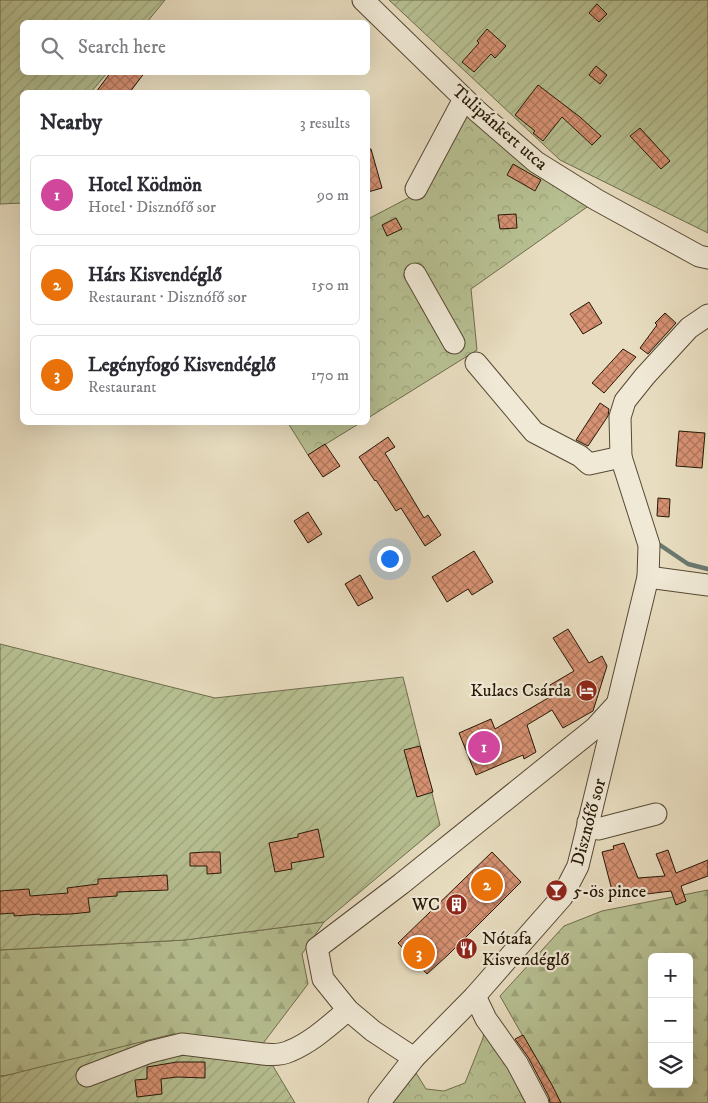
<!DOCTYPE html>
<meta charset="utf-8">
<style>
body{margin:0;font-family:"IM FELL DW Pica",serif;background:#f2f2f3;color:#2b2b33}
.controls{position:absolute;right:15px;bottom:15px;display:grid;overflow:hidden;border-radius:8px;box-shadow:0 5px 20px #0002}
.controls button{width:45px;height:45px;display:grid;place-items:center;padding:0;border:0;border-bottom:1px solid #e1e1e2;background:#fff;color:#2b2b33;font:25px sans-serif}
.you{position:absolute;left:389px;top:558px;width:18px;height:18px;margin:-12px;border:4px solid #fff;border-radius:50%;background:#1a73e8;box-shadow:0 0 0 8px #1a73e833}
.badge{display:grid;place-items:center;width:32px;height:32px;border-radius:50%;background:#111827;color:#fff;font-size:16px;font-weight:700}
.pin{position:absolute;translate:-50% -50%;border:2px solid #fff;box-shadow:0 1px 5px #0006}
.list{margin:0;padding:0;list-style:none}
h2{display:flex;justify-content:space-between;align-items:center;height:65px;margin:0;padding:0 20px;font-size:21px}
h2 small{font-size:16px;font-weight:400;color:#7c7c81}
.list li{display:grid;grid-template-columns:32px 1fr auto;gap:15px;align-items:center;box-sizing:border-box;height:80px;margin:0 10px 10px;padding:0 10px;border:1px solid #e1e1e2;border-radius:8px}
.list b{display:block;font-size:19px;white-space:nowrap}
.list p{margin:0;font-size:16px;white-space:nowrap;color:#7c7c81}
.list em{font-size:16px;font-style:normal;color:#7c7c81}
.icon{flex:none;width:28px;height:28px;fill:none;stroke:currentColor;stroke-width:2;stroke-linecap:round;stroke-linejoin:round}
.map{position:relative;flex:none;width:708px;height:1103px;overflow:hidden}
.search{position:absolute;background:#fff;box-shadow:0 5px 20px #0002;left:20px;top:20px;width:350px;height:55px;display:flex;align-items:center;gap:12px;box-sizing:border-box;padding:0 18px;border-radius:8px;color:#7c7c81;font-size:19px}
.panel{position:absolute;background:#fff;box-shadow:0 5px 20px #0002;left:20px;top:90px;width:350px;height:335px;border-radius:8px}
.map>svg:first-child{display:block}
.forest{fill:url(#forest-firs);stroke:#6f6c4c;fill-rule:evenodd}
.park{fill:url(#park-crowns);stroke:#6f6c4c}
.garden{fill:url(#garden-furrows);stroke:#6f6c4c}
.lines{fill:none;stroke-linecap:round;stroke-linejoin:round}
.stream{stroke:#6b7971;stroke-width:4.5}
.building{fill:url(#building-cross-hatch);stroke:#271806}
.minor-casing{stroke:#574934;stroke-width:23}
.minor{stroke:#f0e9d6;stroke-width:21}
.labels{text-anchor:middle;stroke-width:4.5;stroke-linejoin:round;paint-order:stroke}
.street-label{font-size:18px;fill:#271806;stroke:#f0e9d6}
.poi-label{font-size:18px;fill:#271806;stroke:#f0e9d6;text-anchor:end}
</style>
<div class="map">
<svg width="708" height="1103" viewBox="0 0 708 1103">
<defs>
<pattern id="forest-firs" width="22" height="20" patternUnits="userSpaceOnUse" patternTransform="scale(1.25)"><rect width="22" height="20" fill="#b7c092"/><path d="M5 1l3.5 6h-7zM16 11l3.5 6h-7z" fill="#9da47c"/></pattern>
<pattern id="park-crowns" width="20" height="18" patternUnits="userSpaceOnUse" patternTransform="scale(1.25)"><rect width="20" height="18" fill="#b7c092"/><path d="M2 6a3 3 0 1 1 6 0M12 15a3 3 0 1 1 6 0" fill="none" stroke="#9da47c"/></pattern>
<pattern id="garden-furrows" width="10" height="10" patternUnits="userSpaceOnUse" patternTransform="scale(1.25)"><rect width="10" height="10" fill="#b7c092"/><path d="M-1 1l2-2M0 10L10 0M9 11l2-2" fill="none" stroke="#9da47c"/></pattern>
<pattern id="building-cross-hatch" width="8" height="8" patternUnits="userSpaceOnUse" patternTransform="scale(1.25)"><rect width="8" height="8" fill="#d79273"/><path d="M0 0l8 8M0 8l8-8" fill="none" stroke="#ae765c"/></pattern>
</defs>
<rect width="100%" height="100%" fill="#e8ddc0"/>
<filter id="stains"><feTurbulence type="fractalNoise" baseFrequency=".004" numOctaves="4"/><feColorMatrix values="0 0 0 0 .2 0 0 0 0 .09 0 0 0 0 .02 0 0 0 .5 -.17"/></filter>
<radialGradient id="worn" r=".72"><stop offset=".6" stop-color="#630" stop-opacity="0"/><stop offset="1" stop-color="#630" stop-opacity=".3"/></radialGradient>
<g class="forest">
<path d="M708 890V1103H561L500 996 564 926 602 911ZM652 957H689V1084H652Z"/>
<path d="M324 922 302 954 308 984 261 1046 0 1076V950L184 940Z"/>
</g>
<g class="park">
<path d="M464 99 597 200 471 289 477 350 368 418V219L412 196Z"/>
<path d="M288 423H360L308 455Z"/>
<path d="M486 1019 538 1103H393L416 1073 426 1089 444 1091 465 1083 483 1038Z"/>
</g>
<g class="garden">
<path d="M0 0H165L147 22H22V72L107 73 91 92H22V203L0 204Z"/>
<path d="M389 0H708V233L560 160Z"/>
<path d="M0 644 215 698 403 677 440 825 324 922 185 940 0 950Z"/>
<path d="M173 1034 261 1046 295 1103H0V1077Z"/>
</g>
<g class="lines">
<path class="stream" d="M660 545 688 564 708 569"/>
</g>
<g class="building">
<path d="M597 4 607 14 599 22 589 13Z"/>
<path d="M487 29 506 46 495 58 491 54 474 72 462 62 479 43 477 41Z"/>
<path d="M596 66 607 75 600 84 589 75Z"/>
<path d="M111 72H145L130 92H96Z"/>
<path d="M538 85 580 117 601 136 592 145 562 117 543 141 533 133 535 131 515 115Z"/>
<path d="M640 128 670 161 661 169 630 136Z"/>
<path d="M368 149H371L382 188 368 192Z"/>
<path d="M513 164 541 180 535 191 507 175Z"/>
<path d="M516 214 517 228 500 229 498 215Z"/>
<path d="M396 218 402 229 387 236 382 225Z"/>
<path d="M589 302 602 323 583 334 570 314Z"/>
<path d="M665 313 676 323 648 354 640 348 657 325 655 323Z"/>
<path d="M623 349 636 357 604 393 592 383Z"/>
<path d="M600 403 609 409 608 416 588 446 576 440Z"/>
<path d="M679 431 705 433 702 468 676 466Z"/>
<path d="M388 437 395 447 385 453 424 518 428 515 441 535 425 546 401 508 396 511 376 480 375 481 359 457Z"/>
<path d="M325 444 340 466 323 477 308 455Z"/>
<path d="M658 498 670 499 669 517 657 516Z"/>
<path d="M308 512 322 534 308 543 294 521Z"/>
<path d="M474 551 493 582 472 595 468 589 447 602 432 577Z"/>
<path d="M360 575 373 598 358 606 345 584Z"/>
<path d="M568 629 589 663 602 656 607 666 593 711 563 728 552 710 527 725 536 752 524 759 523 755 476 775 459 733 491 719 495 729 555 694 550 685 574 671 553 638Z"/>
<path d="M420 746 433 792 417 797 404 750Z"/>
<path d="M318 829 324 857 291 863 292 869 275 872 269 843 298 837V834Z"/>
<path d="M624 843 638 878 665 876 656 854 668 850 676 873 708 860V876L681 886 686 901 676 905 671 891 614 898 602 852 614 849 613 846Z"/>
<path d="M206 852H220L221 873 207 874V866H190V853Z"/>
<path d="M492 852 521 882 448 955 427 974 398 943Z"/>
<path d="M167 875 168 890 117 892V896L88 898 90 912 71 914 40 915V914L14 916V913L0 914V891L29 889 30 896 68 893 67 888 98 884V879Z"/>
<path d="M523 1035 552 1085 561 1103H550L549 1097 528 1057 515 1039Z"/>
<path d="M177 1062H205V1078L177 1077 161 1079 162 1094 137 1097 135 1080 147 1079V1067Z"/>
</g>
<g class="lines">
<defs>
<g id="minor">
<path d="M363 0 477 111 536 162 597 200 699 256 708 258"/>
<path d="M416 189 464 99"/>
<path d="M415 274 454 343"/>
<path d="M476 363 534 432 580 456 589 464 621 457"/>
<path d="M648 577 708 585"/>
<path d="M588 822 598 829 656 814"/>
<path d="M475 996 486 1019 517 1063 538 1103"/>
<path d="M414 1058 373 1031 348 1010 323 979 317 948 401 884 595 728 615 706"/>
<path d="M87 1076 150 1052 182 1044 263 1054C272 1055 282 1055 290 1051 312 1042 330 1025 348 1010"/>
<path d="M379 1103 414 1058 475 996 562 897 578 866 648 577 649 545 621 457 620 417 625 401 645 376 689 328 708 315"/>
</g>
</defs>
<use href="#minor" class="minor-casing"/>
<use href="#minor" class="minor"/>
</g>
<defs>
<symbol id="hotel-disc" viewBox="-11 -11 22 22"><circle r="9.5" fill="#8f2418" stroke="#f0e9d6"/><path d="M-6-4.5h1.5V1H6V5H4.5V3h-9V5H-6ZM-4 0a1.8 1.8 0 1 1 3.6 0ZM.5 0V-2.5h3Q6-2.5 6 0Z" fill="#fff"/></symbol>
<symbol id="bar-disc" viewBox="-11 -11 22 22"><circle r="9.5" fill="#8f2418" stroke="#f0e9d6"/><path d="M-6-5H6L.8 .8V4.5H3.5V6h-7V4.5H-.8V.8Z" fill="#fff"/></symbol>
<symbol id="building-disc" viewBox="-11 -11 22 22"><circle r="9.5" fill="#8f2418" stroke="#f0e9d6"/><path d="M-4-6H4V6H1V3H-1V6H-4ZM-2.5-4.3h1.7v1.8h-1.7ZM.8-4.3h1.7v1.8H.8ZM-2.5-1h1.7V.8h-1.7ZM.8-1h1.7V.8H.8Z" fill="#fff"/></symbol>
<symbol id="restaurant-disc" viewBox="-11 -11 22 22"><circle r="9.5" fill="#8f2418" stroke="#f0e9d6"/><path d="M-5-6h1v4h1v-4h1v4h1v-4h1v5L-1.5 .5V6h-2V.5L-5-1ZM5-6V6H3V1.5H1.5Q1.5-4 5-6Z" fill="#fff"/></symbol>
</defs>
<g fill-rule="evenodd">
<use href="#hotel-disc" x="574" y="678" width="25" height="25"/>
<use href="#bar-disc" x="544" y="878" width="25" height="25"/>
<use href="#building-disc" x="444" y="892" width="25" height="25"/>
<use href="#restaurant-disc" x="454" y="936" width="25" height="25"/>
</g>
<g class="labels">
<g class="street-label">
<text transform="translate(500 127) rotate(41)" y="6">Tulipánkert utca</text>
<text transform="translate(588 822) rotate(-75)" y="6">Disznófő sor</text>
</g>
<g class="poi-label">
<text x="571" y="696">Kulacs Csárda</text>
<text x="573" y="897" text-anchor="start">5-ös pince</text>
<text x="440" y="910">WC</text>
<text x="482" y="944" text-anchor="start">Nótafa<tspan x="482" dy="21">Kisvendéglő</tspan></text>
</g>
</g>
<rect width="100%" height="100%" filter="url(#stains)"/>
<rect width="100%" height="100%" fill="url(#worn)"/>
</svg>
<div class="controls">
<button>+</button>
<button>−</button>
<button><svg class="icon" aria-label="layers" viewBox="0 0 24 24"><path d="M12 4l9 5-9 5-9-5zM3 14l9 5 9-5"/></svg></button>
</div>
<div class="you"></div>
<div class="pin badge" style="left:484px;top:747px;background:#d1479c">1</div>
<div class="pin badge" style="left:487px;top:885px;background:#e8710a">2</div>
<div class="pin badge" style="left:419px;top:953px;background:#e8710a">3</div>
<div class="search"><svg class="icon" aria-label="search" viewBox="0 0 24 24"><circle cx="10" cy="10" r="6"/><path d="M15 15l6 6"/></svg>Search here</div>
<section class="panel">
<h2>Nearby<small>3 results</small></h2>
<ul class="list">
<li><span class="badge" style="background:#d1479c">1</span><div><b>Hotel Ködmön</b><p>Hotel · Disznófő sor</p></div><em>90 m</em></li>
<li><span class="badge" style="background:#e8710a">2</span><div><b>Hárs Kisvendéglő</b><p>Restaurant · Disznófő sor</p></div><em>150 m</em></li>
<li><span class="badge" style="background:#e8710a">3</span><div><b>Legényfogó Kisvendéglő</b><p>Restaurant</p></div><em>170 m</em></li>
</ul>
</section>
</div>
